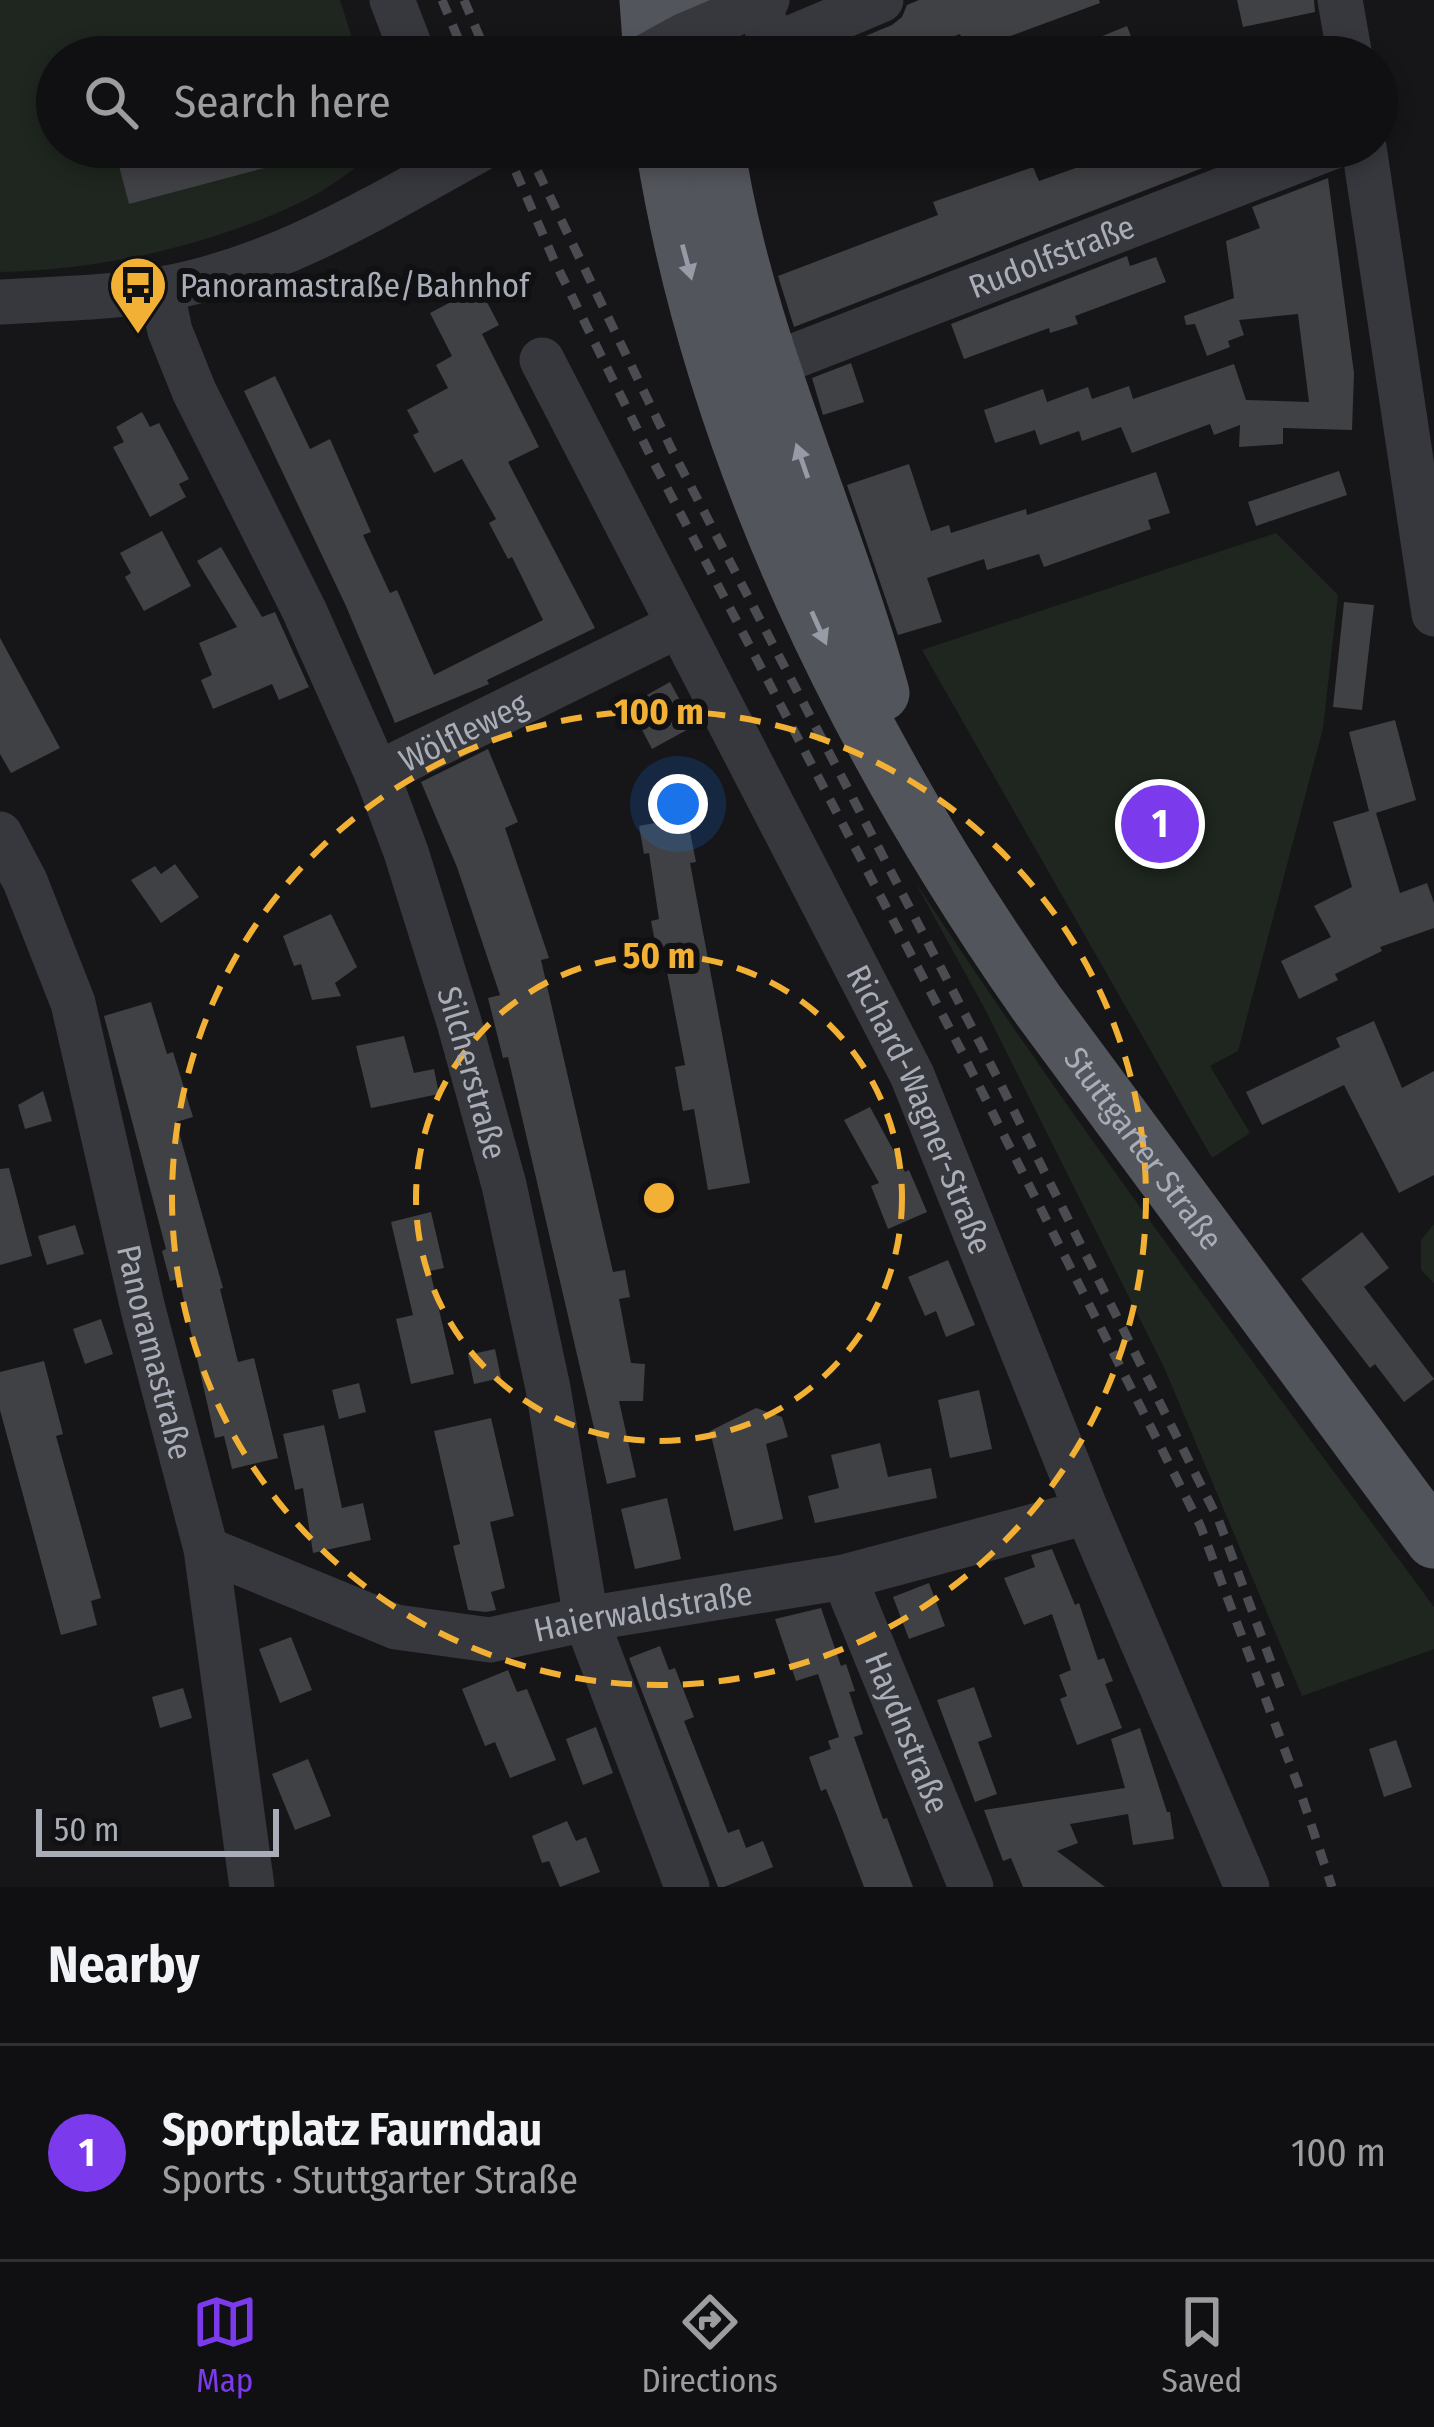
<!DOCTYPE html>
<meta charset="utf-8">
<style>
body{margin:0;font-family:"Fira Sans Condensed",sans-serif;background:#1e1e20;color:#f1f3f6}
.scale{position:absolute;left:36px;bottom:30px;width:243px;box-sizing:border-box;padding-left:12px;border:6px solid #a8adb8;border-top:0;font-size:33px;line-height:42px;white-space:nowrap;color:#a8adb8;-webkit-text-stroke:9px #111113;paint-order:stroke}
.you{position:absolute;left:678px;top:804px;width:42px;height:42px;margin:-30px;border:9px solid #fff;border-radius:50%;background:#1a73e8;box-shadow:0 0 0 18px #1a73e833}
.badge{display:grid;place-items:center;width:78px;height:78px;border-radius:50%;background:#7c3aed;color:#fff;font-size:39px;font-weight:700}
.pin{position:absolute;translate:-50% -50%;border:6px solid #fff;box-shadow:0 3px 12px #0006}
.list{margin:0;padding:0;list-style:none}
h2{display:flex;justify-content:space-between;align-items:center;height:156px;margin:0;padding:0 48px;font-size:51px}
h2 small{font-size:39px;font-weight:400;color:#9c9d9f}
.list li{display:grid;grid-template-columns:78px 1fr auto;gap:36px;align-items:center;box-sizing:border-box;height:216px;padding:0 48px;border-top:3px solid #303032}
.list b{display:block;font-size:45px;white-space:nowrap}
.list p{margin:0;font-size:39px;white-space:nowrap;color:#9c9d9f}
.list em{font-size:39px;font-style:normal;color:#9c9d9f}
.icon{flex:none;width:66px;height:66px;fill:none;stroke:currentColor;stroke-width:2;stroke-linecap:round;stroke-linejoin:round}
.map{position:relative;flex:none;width:1434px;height:1887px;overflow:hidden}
.search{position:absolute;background:#101012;box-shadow:0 6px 18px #0003;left:36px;right:36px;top:36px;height:132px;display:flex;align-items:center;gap:30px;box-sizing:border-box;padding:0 42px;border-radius:66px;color:#9c9d9f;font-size:45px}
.sheet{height:372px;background:#101012}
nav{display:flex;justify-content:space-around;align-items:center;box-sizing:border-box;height:168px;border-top:3px solid #303032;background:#101012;font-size:33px;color:#9c9d9f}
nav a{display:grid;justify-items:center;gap:6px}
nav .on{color:#7c3aed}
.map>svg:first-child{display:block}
.green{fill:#1e261f}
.building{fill:#404145}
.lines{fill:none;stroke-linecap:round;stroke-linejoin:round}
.minor{stroke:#37383d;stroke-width:45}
.major{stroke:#53555c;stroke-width:57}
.rail{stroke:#4a4c52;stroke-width:9;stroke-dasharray:15 12;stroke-linecap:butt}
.minor-bridge{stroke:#37383d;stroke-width:45}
.oneway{fill:#979ba6}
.ring{fill:none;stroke:#f2b134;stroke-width:6;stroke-dasharray:21 15}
.labels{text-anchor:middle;stroke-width:12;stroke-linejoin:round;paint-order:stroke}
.street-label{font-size:33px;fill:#a8adb8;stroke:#111113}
.poi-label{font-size:33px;fill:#a8adb8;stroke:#111113;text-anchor:start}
.centre{fill:#f2b134;stroke:#111113;stroke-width:6}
.ring-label{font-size:36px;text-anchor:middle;font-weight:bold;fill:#f2b134;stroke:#111113;stroke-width:12;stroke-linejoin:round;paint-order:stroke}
</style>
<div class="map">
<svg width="1434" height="1887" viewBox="0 0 1434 1887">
<rect width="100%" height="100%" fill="#161618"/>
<g class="green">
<path d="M0 0H340L358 57H57V147H384C359 164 334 186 307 199 215 245 102 270 0 272Z"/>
<path d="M1276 533 1338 595 1323 728 1238 1051 1210 1066 1250 1133 1212 1158 922 650Z"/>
<path d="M914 880C1077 1129 1257 1367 1434 1607V1649L1302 1696 1164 1367 986 1011Z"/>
<path d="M1434 1224V1283L1421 1270V1240Z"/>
</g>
<g class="building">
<path d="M919 0H1099L1100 3 967 52 960 34 900 57H815L892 25 902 17 907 5Z"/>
<path d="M1237 0H1314L1315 12 1243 27Z"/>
<path d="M1127 26 1139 57H1108L1100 37Z"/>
<path d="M114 147H308L309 156 129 204Z"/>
<path d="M1164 147H1212L1218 162 794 327 778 276 938 215 933 202 1033 167 1039 181 1115 154 1119 165Z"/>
<path d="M1328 178 1354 373 1352 430 1283 428V444L1239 447 1240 425 1214 435 1210 424 1132 453 1121 427 1082 441 1079 431 1040 445 1035 430 995 443 984 410 1043 389 1047 402 1088 387 1092 399 1129 386 1133 399 1234 364 1246 400 1309 402 1298 314 1239 320 1244 335 1228 341 1230 347 1207 356 1195 324 1186 325 1184 316 1234 298 1226 241 1260 228 1252 207Z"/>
<path d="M1127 256 1130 266 1156 257 1166 282 1075 316 1078 324 1050 333 1049 328 964 359 951 324Z"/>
<path d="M479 287 499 325 482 334 539 447 508 462 595 628 487 680 489 684 395 723 346 606 244 391 275 376 310 449 330 439 371 532 363 535 390 593 397 590 434 675 543 620 512 557 508 559 489 523 496 519 462 459 434 473 413 435 419 432 407 410 448 388 436 365 452 356 430 313Z"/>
<path d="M851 363 864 402 823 415 812 378Z"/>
<path d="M142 412 150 427 159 423 189 479 179 484 186 497 150 517 113 447 124 442 116 427Z"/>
<path d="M909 464 931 531 949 525 951 533 1026 509 1027 515 1156 472 1170 513 1148 520 1151 529 1044 567 1039 554 987 570 984 559 927 578 942 622 898 635 847 485Z"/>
<path d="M1339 471 1347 495 1256 526 1248 502Z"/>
<path d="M162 531 191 586 144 611 125 577 131 573 120 553Z"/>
<path d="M221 547 262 617 275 612 309 687 279 700 272 684 213 709 201 680 212 675 199 643 237 627 197 561Z"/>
<path d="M1344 602 1374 605 1362 710 1333 707Z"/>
<path d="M0 638 60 748 11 773 0 754Z"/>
<path d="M670 682 694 726 652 749 629 705Z"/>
<path d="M1395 720 1416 800 1376 813 1400 893 1427 883 1434 903V928L1380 947 1382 951 1335 974 1338 980 1299 999 1281 961 1331 937 1314 906 1352 887 1333 822 1369 811 1349 732Z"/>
<path d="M488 749 518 822 505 828 549 958 541 960 613 1272 625 1270 630 1297 619 1299 631 1363 645 1364 643 1401H619L636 1477 607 1484 508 1057 503 1058 488 998 500 995 457 867 421 782Z"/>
<path d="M687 817 696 862 690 863 750 1183 708 1190 694 1109 683 1111 675 1067 685 1065 663 951 657 952 651 921 659 919 649 853 644 854 639 826Z"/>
<path d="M175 864 199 897 161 923 131 880 155 866 161 874Z"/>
<path d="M331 914 357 967 335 983 341 996 312 1000 301 964 294 966 283 936Z"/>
<path d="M151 1002 167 1054 173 1052 193 1117 176 1122 223 1288 220 1289 238 1362 254 1358 278 1458 232 1469 224 1436 215 1438 179 1279 170 1281 162 1251 166 1249 104 1016Z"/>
<path d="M1374 1021 1402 1088 1434 1071V1175L1399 1193 1344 1085 1262 1125 1246 1092 1340 1047 1336 1038Z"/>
<path d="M404 1036 414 1073 434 1069 439 1094 371 1108 356 1046Z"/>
<path d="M43 1091 52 1121 25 1129 18 1105Z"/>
<path d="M870 1107 905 1172 909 1170 927 1212 888 1229 871 1186 879 1183 844 1120Z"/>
<path d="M9 1168 32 1256 0 1265V1169Z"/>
<path d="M431 1212 444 1268 430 1271 454 1374 411 1384 396 1319 413 1315 391 1222Z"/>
<path d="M75 1225 84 1254 47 1265 38 1236Z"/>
<path d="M1362 1232 1389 1268 1364 1287 1434 1379 1404 1402 1375 1364 1370 1368 1301 1279Z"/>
<path d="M948 1260 975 1325 946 1337 936 1311 925 1316 908 1277Z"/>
<path d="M101 1319 113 1354 85 1364 73 1329Z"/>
<path d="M495 1349 501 1378 474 1384 468 1355Z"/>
<path d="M44 1361 63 1434 56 1436 101 1598 91 1601 97 1625 61 1635 0 1410V1372Z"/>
<path d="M359 1383 366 1412 339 1419 332 1390Z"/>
<path d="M979 1390 992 1449 950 1458 938 1400Z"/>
<path d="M756 1408 782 1417 788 1437 766 1444 783 1519 734 1531 710 1431Z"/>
<path d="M491 1418 514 1516 490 1522 505 1588 491 1592 496 1610 486 1612 468 1610 453 1546 460 1544 434 1431Z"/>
<path d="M324 1425 342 1508 363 1503 371 1540 313 1553 303 1488 295 1490 283 1434Z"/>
<path d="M880 1443 888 1477 931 1468 937 1498 815 1523 808 1496 839 1488 831 1455Z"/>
<path d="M667 1498 681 1559 635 1569 621 1509Z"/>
<path d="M1052 1549 1075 1605 1079 1603 1098 1660 1104 1658 1113 1681 1105 1684 1122 1728 1077 1745 1060 1699 1067 1696 1059 1675 1071 1670 1052 1614 1024 1625 1004 1578 1035 1567 1031 1555Z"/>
<path d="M929 1583 945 1626 909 1639 893 1597Z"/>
<path d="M821 1608 841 1666 846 1664 855 1691 849 1692 863 1734 854 1737 883 1819 887 1818 913 1887H864L836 1813 826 1789 821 1791 809 1757 831 1749 828 1741 839 1737 818 1674 796 1681 775 1619Z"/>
<path d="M291 1637 312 1690 280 1703 259 1649Z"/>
<path d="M660 1646 669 1670 675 1668 694 1717 684 1721 728 1833 739 1829 746 1848 763 1841 773 1867 724 1887H718L629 1658Z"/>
<path d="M508 1670 517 1692 527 1689 556 1760 510 1778 495 1742 485 1746 462 1689Z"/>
<path d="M974 1687 992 1737 978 1742 997 1794 975 1802 937 1700Z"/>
<path d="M183 1688 192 1718 160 1728 152 1697Z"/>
<path d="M596 1727 613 1773 583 1785 566 1739Z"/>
<path d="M1140 1728 1167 1812H1170L1174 1839 1133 1845 1128 1814 1070 1824 1078 1843 1057 1851 1105 1887H1023L1011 1858 1003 1861 984 1810 1125 1788 1111 1739Z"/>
<path d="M1396 1740 1412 1787 1384 1797 1369 1749Z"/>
<path d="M308 1759 331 1816 295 1830 272 1774Z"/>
<path d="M567 1821 576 1841 586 1837 600 1872 560 1887 549 1861 542 1863 532 1836Z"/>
</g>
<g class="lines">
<g class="minor">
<path d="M392 0 414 57"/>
<path d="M758 0 772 46 881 0"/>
<path d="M1340 0 1350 57"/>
<path d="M1364 147 1434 614"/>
<path id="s1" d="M161 289 170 331 194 391 304 610 377 774 406 852 459 1022 504 1185 548 1388 586 1619 687 1887"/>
<path d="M0 302C52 299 105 298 156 290 277 270 379 205 484 147"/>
<path id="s2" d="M542 360 912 1075 1087 1512 1247 1887"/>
<path id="s3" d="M769 366 1332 147"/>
<path id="s4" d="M377 774 677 626"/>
<path id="s5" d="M0 834 25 881 73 1003 143 1309 206 1549 252 1887"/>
<path id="s6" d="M206 1549 396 1627 490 1640 586 1619 844 1577 1087 1512"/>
<path id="s7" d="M844 1577 971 1887"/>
</g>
<g class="major">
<path d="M648 0 652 57"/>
<path d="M701 0 706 57"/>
<path id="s8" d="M664 147C714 457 859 750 1038 1005L1434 1540"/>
<path d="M716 147C745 337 830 509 881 693"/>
</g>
<g class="rail">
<path d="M442 0 466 57"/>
<path d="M464 0 488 57"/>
<path d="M505 147 554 260 653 461 963 1054 1200 1525 1298 1785 1332 1887"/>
<path d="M526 147 673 452 981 1045 1219 1521 1281 1689"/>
</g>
<path class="minor-bridge" d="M645 57 683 36 767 0"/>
</g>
<defs><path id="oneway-solid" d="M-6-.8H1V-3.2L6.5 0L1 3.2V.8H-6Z" transform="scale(3)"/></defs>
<g class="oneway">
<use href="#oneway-solid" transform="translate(687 262) rotate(75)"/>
<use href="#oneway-solid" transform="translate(802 461) rotate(-109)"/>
<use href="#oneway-solid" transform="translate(819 628) rotate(66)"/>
</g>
<g class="ring">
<circle cx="659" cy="1198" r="243"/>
<circle cx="659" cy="1198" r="487"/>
</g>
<defs>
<symbol id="bus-pin" viewBox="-11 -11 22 30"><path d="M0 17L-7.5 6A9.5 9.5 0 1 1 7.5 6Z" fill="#f2b134" stroke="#111113"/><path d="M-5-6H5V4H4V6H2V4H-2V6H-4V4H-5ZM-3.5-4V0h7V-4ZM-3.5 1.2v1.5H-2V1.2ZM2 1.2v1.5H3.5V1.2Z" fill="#111"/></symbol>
</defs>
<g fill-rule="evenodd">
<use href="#bus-pin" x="105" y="252" width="66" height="90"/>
</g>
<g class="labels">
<g class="street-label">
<text dy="12" stroke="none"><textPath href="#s3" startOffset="303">Rudolfstraße</textPath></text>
<text dy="12" stroke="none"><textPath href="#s4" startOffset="96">Wölfleweg</textPath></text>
<text dy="12" stroke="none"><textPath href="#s1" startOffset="846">Silcherstraße</textPath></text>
<text dy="12" stroke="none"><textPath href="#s2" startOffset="840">Richard-Wagner-Straße</textPath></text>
<text dy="12" stroke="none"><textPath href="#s8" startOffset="1122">Stuttgarter Straße</textPath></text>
<text dy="12" stroke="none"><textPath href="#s5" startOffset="543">Panoramastraße</textPath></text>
<text dy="12" stroke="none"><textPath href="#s6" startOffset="456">Haierwaldstraße</textPath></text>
<text dy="12" stroke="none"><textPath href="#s7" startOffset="168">Haydnstraße</textPath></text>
</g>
<g class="poi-label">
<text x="180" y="297">Panoramastraße/Bahnhof</text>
</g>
</g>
<circle cx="659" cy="1198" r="18" class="centre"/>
<g class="ring-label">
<text x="659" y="724">100 m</text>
<text x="659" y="968">50 m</text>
</g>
</svg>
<div class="scale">50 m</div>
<div class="you"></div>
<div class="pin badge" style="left:1160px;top:824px">1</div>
<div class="search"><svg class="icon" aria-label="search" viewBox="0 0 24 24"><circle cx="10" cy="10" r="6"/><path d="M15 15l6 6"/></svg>Search here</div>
</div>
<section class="sheet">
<h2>Nearby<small></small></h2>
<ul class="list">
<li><span class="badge">1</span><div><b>Sportplatz Faurndau</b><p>Sports · Stuttgarter Straße</p></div><em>100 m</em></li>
</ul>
</section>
<nav>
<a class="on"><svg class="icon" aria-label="map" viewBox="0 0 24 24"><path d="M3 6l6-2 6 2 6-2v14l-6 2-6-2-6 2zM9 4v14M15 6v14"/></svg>Map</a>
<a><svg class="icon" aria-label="directions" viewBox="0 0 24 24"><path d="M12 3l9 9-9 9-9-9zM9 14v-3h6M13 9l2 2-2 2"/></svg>Directions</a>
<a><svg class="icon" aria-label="saved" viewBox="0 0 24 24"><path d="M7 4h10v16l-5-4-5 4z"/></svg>Saved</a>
</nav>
